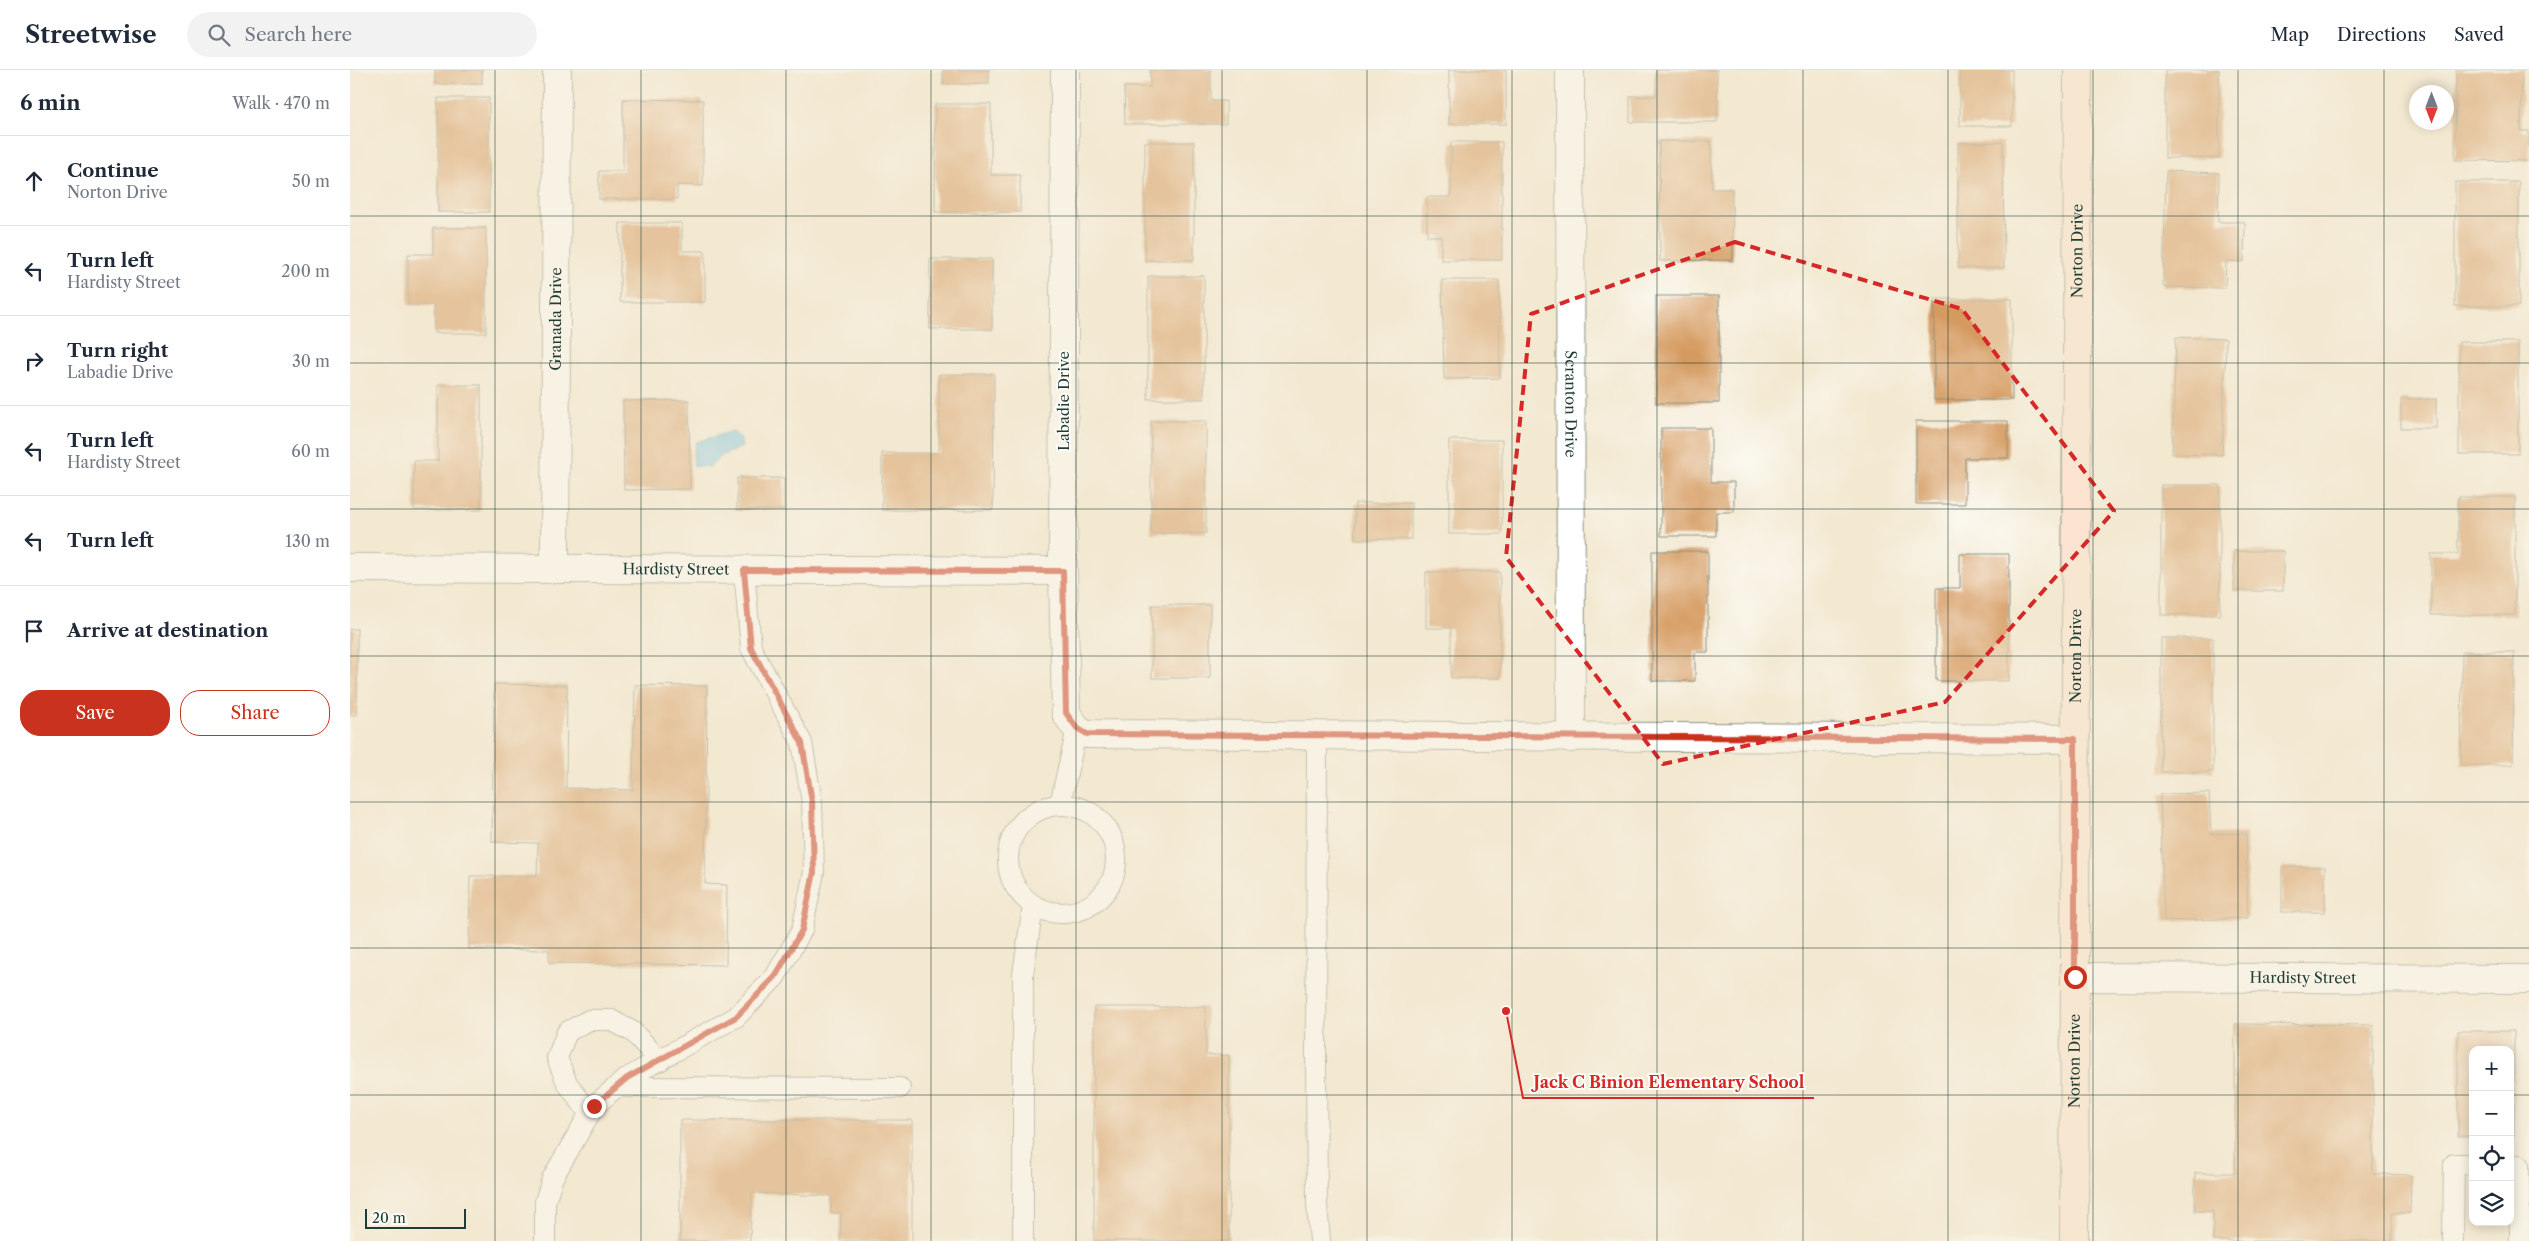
<!DOCTYPE html>
<meta charset="utf-8">
<style>
body{margin:0;font-family:"Libre Caslon Text",serif;background:#f2f2f3;color:#1f2937}
.controls{position:absolute;right:15px;bottom:15px;display:grid;overflow:hidden;border-radius:10px;box-shadow:0 2px 12px #0003}
.controls button{width:45px;height:45px;display:grid;place-items:center;padding:0;border:0;border-bottom:1px solid #e0e1e3;background:#fff;color:#1f2937;font:25px sans-serif}
.compass{position:absolute;left:2059px;top:15px;width:45px;height:45px;border-radius:50%;background:#fff;box-shadow:0 2px 12px #0003;rotate:180deg}
.scale{position:absolute;left:15px;bottom:12px;width:101px;box-sizing:border-box;padding-left:5px;border:2px solid #1f3d34;border-top:0;font-size:14px;line-height:18px;white-space:nowrap;color:#1f3d34;-webkit-text-stroke:4px #fdfcf7;paint-order:stroke}
.stop{position:absolute;width:15px;height:15px;margin:-11px;border:4px solid #c8321e;border-radius:50%;background:#fff}
.stop.end{background:#c8321e;border-color:#fff;box-shadow:0 1px 5px #0008}
.list{margin:0;padding:0;list-style:none}
h2{display:flex;justify-content:space-between;align-items:center;height:65px;margin:0;padding:0 20px;font-size:21px}
h2 small{font-size:16px;font-weight:400;color:#747a83}
.list li{display:grid;grid-template-columns:32px 1fr auto;gap:15px;align-items:center;box-sizing:border-box;height:90px;padding:0 20px;border-top:1px solid #e0e1e3}
.list b{display:block;font-size:19px;white-space:nowrap}
.list p{margin:0;font-size:16px;white-space:nowrap;color:#747a83}
.list em{font-size:16px;font-style:normal;color:#747a83}
.actions{display:flex;gap:10px;padding:15px 20px}
.actions a{flex:1;padding:11px 0;border:1px solid #c8321e;border-radius:20px;text-align:center;font-size:18px;color:#c8321e}
.actions .main{background:#c8321e;color:#fff}
.icon{flex:none;width:28px;height:28px;fill:none;stroke:currentColor;stroke-width:2;stroke-linecap:round;stroke-linejoin:round}
.map{position:relative;flex:none;width:2179px;height:1171px;overflow:hidden}
header{display:flex;align-items:center;gap:30px;box-sizing:border-box;height:70px;padding:0 25px;background:#fff;border-bottom:1px solid #e0e1e3}
header strong{font-size:24px}
nav{display:flex;gap:28px;margin-inline-start:auto;font-size:18px}
.search{width:350px;height:45px;background:#f2f2f3;display:flex;align-items:center;gap:12px;box-sizing:border-box;padding:0 18px;border-radius:28px;color:#747a83;font-size:19px}
main{display:flex}
aside{flex:1;background:#fff}
.map>svg:first-child{display:block}
.water{fill:#64bee2;stroke:#427e8b}
.building{fill:#d59a5f}
.lines{fill:none;stroke-linecap:round;stroke-linejoin:round}
.lane-casing{stroke:#899282;stroke-width:22}
.street-casing{stroke:#899282;stroke-width:30}
.secondary-casing{stroke:#899282;stroke-width:30}
.lane{stroke:#fff;stroke-width:20}
.street{stroke:#fff;stroke-width:28}
.secondary{stroke:#fde4d1;stroke-width:28}
.route{stroke:#c8321e;stroke-width:6}
.marked{fill:none;stroke:#d62828;stroke-width:4;stroke-dasharray:10 6;stroke-linejoin:round}
.grid{fill:none;stroke:#1f3d34;stroke-width:1;stroke-opacity:0.55}
.labels{text-anchor:middle;stroke-width:4;stroke-linejoin:round;paint-order:stroke}
.street-label{font-size:15px;fill:#1f3d34;stroke:#fdfcf7}
.leader{fill:none;stroke:#d62828;stroke-width:2}
.callout-dot{fill:#d62828;stroke:#fdfcf7;stroke-width:2}
.callout-label{font-size:16px;text-anchor:middle;font-weight:bold;fill:#d62828;stroke:#fdfcf7;stroke-width:4;stroke-linejoin:round;paint-order:stroke}
</style>
<header>
<strong>Streetwise</strong>
<div class="search"><svg class="icon" aria-label="search" viewBox="0 0 24 24"><circle cx="10" cy="10" r="6"/><path d="M15 15l6 6"/></svg>Search here</div>
<nav><a>Map</a><a>Directions</a><a>Saved</a></nav>
</header>
<main>
<aside>
<h2>6 min<small>Walk · 470 m</small></h2>
<ul class="list">
<li><svg class="icon" aria-label="ahead" viewBox="0 0 24 24"><path d="M12 20V5M6 11l6-6 6 6"/></svg><div><b>Continue</b><p>Norton Drive</p></div><em>50 m</em></li>
<li><svg class="icon" aria-label="left" viewBox="0 0 24 24"><path d="M17 20v-9H6M10 6l-5 5 5 5"/></svg><div><b>Turn left</b><p>Hardisty Street</p></div><em>200 m</em></li>
<li><svg class="icon" aria-label="right" viewBox="0 0 24 24"><path d="M7 20v-9h11M14 6l5 5-5 5"/></svg><div><b>Turn right</b><p>Labadie Drive</p></div><em>30 m</em></li>
<li><svg class="icon" aria-label="left" viewBox="0 0 24 24"><path d="M17 20v-9H6M10 6l-5 5 5 5"/></svg><div><b>Turn left</b><p>Hardisty Street</p></div><em>60 m</em></li>
<li><svg class="icon" aria-label="left" viewBox="0 0 24 24"><path d="M17 20v-9H6M10 6l-5 5 5 5"/></svg><div><b>Turn left</b></div><em>130 m</em></li>
<li><svg class="icon" aria-label="arrive" viewBox="0 0 24 24"><path d="M6 21V4h12l-3 4 3 4H6"/></svg><div><b>Arrive at destination</b></div></li>
</ul>
<div class="actions"><a class="main">Save</a><a>Share</a></div>
</aside>
<div class="map">
<svg width="2179" height="1171" viewBox="0 0 2179 1171">
<rect width="100%" height="100%" fill="#fdfcf7"/>
<filter id="ink" filterUnits="userSpaceOnUse"><feTurbulence type="fractalNoise" baseFrequency=".02" numOctaves="2"/><feDisplacementMap in="SourceGraphic" scale="10" xChannelSelector="R" yChannelSelector="G"/><feConvolveMatrix kernelMatrix="1 2 1 2 8 2 1 2 1" color-interpolation-filters="sRGB"/></filter>
<filter id="wash" filterUnits="userSpaceOnUse"><feTurbulence type="fractalNoise" baseFrequency=".0096" numOctaves="4" result="noise"/><feDisplacementMap in="SourceGraphic" scale="20" xChannelSelector="R" yChannelSelector="G"/><feGaussianBlur stdDeviation="1.12" result="paint"/><feColorMatrix in="noise" values="0 0 0 0 0 0 0 0 0 0 0 0 0 0 0 0 0 1.4 0 .05"/><feComposite in="paint" operator="in"/></filter>
<g filter="url(#wash)">
<rect width="100%" height="100%" fill="#f3e8d0"/>
<path class="water" d="M382 361 390 368 392 377 371 386 360 397 344 396 343 383 346 372Z"/>
<g id="blocks">
<g class="building">
<rect x="85" y="0" width="47" height="14"/>
<rect x="593" y="0" width="46" height="14"/>
<path d="M800 0H861V31H876V54H775L774 17H800Z"/>
<rect x="1099" y="0" width="57" height="54"/>
<path d="M1306 0H1367V52H1280V26H1306Z"/>
<rect x="1610" y="0" width="52" height="56"/>
<rect x="1815" y="0" width="54" height="88"/>
<path d="M2106 0H2172L2171 61H2179V91L2105 90Z"/>
<rect x="88" y="28" width="51" height="114"/>
<path d="M273 29 353 30V116L327 115V129H249V101H273Z"/>
<path d="M585 34H641V105H670V142H585Z"/>
<path d="M1309 71H1361L1362 119H1382L1383 190 1310 191Z"/>
<rect x="795" y="72" width="49" height="118"/>
<path d="M1101 72H1152V190H1091V166H1077V127H1101Z"/>
<path d="M1653 72 1654 198H1608V73Z"/>
<path d="M1816 101 1869 103 1868 152H1895L1894 192 1876 191 1875 218 1813 217Z"/>
<rect x="2105" y="112" width="64" height="124"/>
<path d="M270 153H332V181H355V232H270Z"/>
<path d="M83 158H136V263H84V235H58V184H83Z"/>
<rect x="580" y="189" width="62" height="70"/>
<rect x="798" y="206" width="56" height="123"/>
<path d="M1092 210H1149L1150 308 1094 309Z"/>
<rect x="1306" y="226" width="63" height="107"/>
<rect x="1584" y="229" width="78" height="101"/>
<path d="M1826 267 1876 269 1872 385 1822 384Z"/>
<rect x="2109" y="272" width="59" height="112"/>
<path d="M589 304H644L643 440H532V383H589Z"/>
<path d="M88 315H131V440H64V391H88Z"/>
<rect x="2051" y="329" width="35" height="29"/>
<path d="M339 330 340 419 274 420 273 331Z"/>
<rect x="801" y="351" width="55" height="112"/>
<path d="M1566 351H1658V388H1615V434H1566Z"/>
<path d="M1311 358H1361V412H1384V442H1366V466H1311Z"/>
<rect x="1099" y="370" width="53" height="94"/>
<rect x="387" y="408" width="47" height="32"/>
<rect x="1811" y="415" width="59" height="130"/>
<path d="M2108 427H2165V545H2081V484H2108Z"/>
<rect x="1005" y="433" width="56" height="36"/>
<path d="M1302 481H1358V582H1345V611H1302Z"/>
<rect x="1884" y="481" width="49" height="40"/>
<path d="M1610 484H1659V611H1586V518H1610Z"/>
<path d="M1076 502H1150V608H1101V558H1076Z"/>
<rect x="802" y="535" width="58" height="73"/>
<rect x="0" y="559" width="7" height="86"/>
<rect x="1811" y="568" width="52" height="134"/>
<path d="M2112 582H2164L2163 695H2111Z"/>
<path d="M144 614 217 615 216 718 283 720 285 615 357 616 355 814 377 815 376 895 199 893V880L119 879 120 806H187L188 773 142 772Z"/>
<path d="M1859 723 1861 764 1896 763 1898 848 1814 851 1810 724Z"/>
<rect x="1932" y="797" width="43" height="45"/>
<path d="M744 937H856V985H879V1171H744Z"/>
<path d="M1885 954 2023 955V1104L2061 1105 2060 1143H2042V1171H1863V1141H1845V1103H1885Z"/>
<path d="M2108 961H2164V1066H2160V980H2123V1066H2108Z"/>
<path d="M330 1050H562V1171H490L491 1143H481V1126L402 1123 400 1171H330Z"/>
</g>
</g>
</g>
<g filter="url(#ink)">
<use href="#blocks" fill-opacity="0" stroke="#899282" stroke-width="1"/>
<g class="lines">
<defs>
<g id="lane">
<path d="M967 666 966 993 967 1134 970 1171"/>
<path d="M710 734 727 659"/>
<circle cx="712" cy="789" r="54"/>
<path d="M266 1017 550 1018"/>
<path d="M240 1044 217 1013 207 988 217 962 239 950H261L283 962 310 991"/>
<path d="M2169 1095 2170 1171"/>
<path d="M195 1171V1132L202 1109 244 1036 277 1008 386 947 425 907 452 860 464 802 462 732 452 673 401 578 394 500"/>
<path d="M673 1171V904L683 836"/>
<path d="M2103 1171 2104 1094H2123"/>
</g>
<g id="street">
<path d="M715 0 713 501 716 643 727 659 737 664 1725 669"/>
<path id="s1" d="M1220 0 1221 668"/>
<path id="s2" d="M0 498 713 501"/>
<path id="s3" d="M205 499 207 0"/>
<path id="s4" d="M1725 907 2179 909"/>
</g>
<g id="secondary">
<path id="s5" d="M1724 1171 1728 0"/>
</g>
</defs>
<use href="#lane" class="lane-casing"/>
<use href="#street" class="street-casing"/>
<use href="#secondary" class="secondary-casing"/>
<use href="#lane" class="lane"/>
<use href="#street" class="street"/>
<use href="#secondary" class="secondary"/>
</g>
</g>
<g class="lines" filter="url(#ink)">
<path class="route" d="M244 1036 277 1008 386 947 425 907 452 860 464 802 462 732 452 673 401 578 394 500 713 501 716 643 727 658 737 664 1725 669V907"/>
</g>
<path d="M0 0H2179V1171H0ZM1385 172 1612 239 1764 441 1595 632 1313 694 1156 487 1181 244Z" fill="#f3e8d0" fill-opacity=".55" fill-rule="evenodd"/>
<path class="marked" d="M1385 172 1612 239 1764 441 1595 632 1313 694 1156 487 1181 244Z"/>
<path class="grid" d="M145 0V1171M291 0V1171M436 0V1171M581 0V1171M726 0V1171M872 0V1171M1017 0V1171M1162 0V1171M1307 0V1171M1453 0V1171M1598 0V1171M1743 0V1171M1888 0V1171M2034 0V1171M0 146H2179M0 293H2179M0 439H2179M0 586H2179M0 732H2179M0 878H2179M0 1025H2123M2160 1025H2179"/>
<g class="labels">
<g class="street-label">
<text dy="5" stroke="none"><textPath href="#s5" startOffset="990">Norton Drive</textPath></text>
<text dy="5" stroke="none"><textPath href="#s3" startOffset="250">Granada Drive</textPath></text>
<text transform="translate(714 331) rotate(-90)" y="5">Labadie Drive</text>
<text dy="5" stroke="none"><textPath href="#s1" startOffset="334">Scranton Drive</textPath></text>
<text dy="5" stroke="none"><textPath href="#s2" startOffset="326">Hardisty Street</textPath></text>
<text dy="5" stroke="none"><textPath href="#s5" startOffset="585">Norton Drive</textPath></text>
<text dy="5" stroke="none"><textPath href="#s4" startOffset="228">Hardisty Street</textPath></text>
<text dy="5" stroke="none"><textPath href="#s5" startOffset="180">Norton Drive</textPath></text>
</g>
</g>
<path class="leader" d="M1156 941L1173 1028H1464"/>
<circle class="callout-dot" cx="1156" cy="941" r="5"/>
<g class="callout-label">
<text x="1319" y="1018">Jack C Binion Elementary School</text>
</g>
</svg>
<div class="controls">
<button>+</button>
<button>−</button>
<button><svg class="icon" aria-label="locate" viewBox="0 0 24 24"><circle cx="12" cy="12" r="6"/><path d="M12 2v4M12 18v4M2 12h4M18 12h4"/></svg></button>
<button><svg class="icon" aria-label="layers" viewBox="0 0 24 24"><path d="M12 4l9 5-9 5-9-5zM3 14l9 5 9-5"/></svg></button>
</div>
<svg class="compass" viewBox="-18 -18 36 36"><path d="M0-13l5 13h-10z" fill="#e53935"/><path d="M0 13l5-13h-10z" fill="#747a83"/></svg>
<div class="scale">20 m</div>
<div class="stop" style="left:1725px;top:907px"></div>
<div class="stop end" style="left:244px;top:1036px"></div>
</div>
</main>
